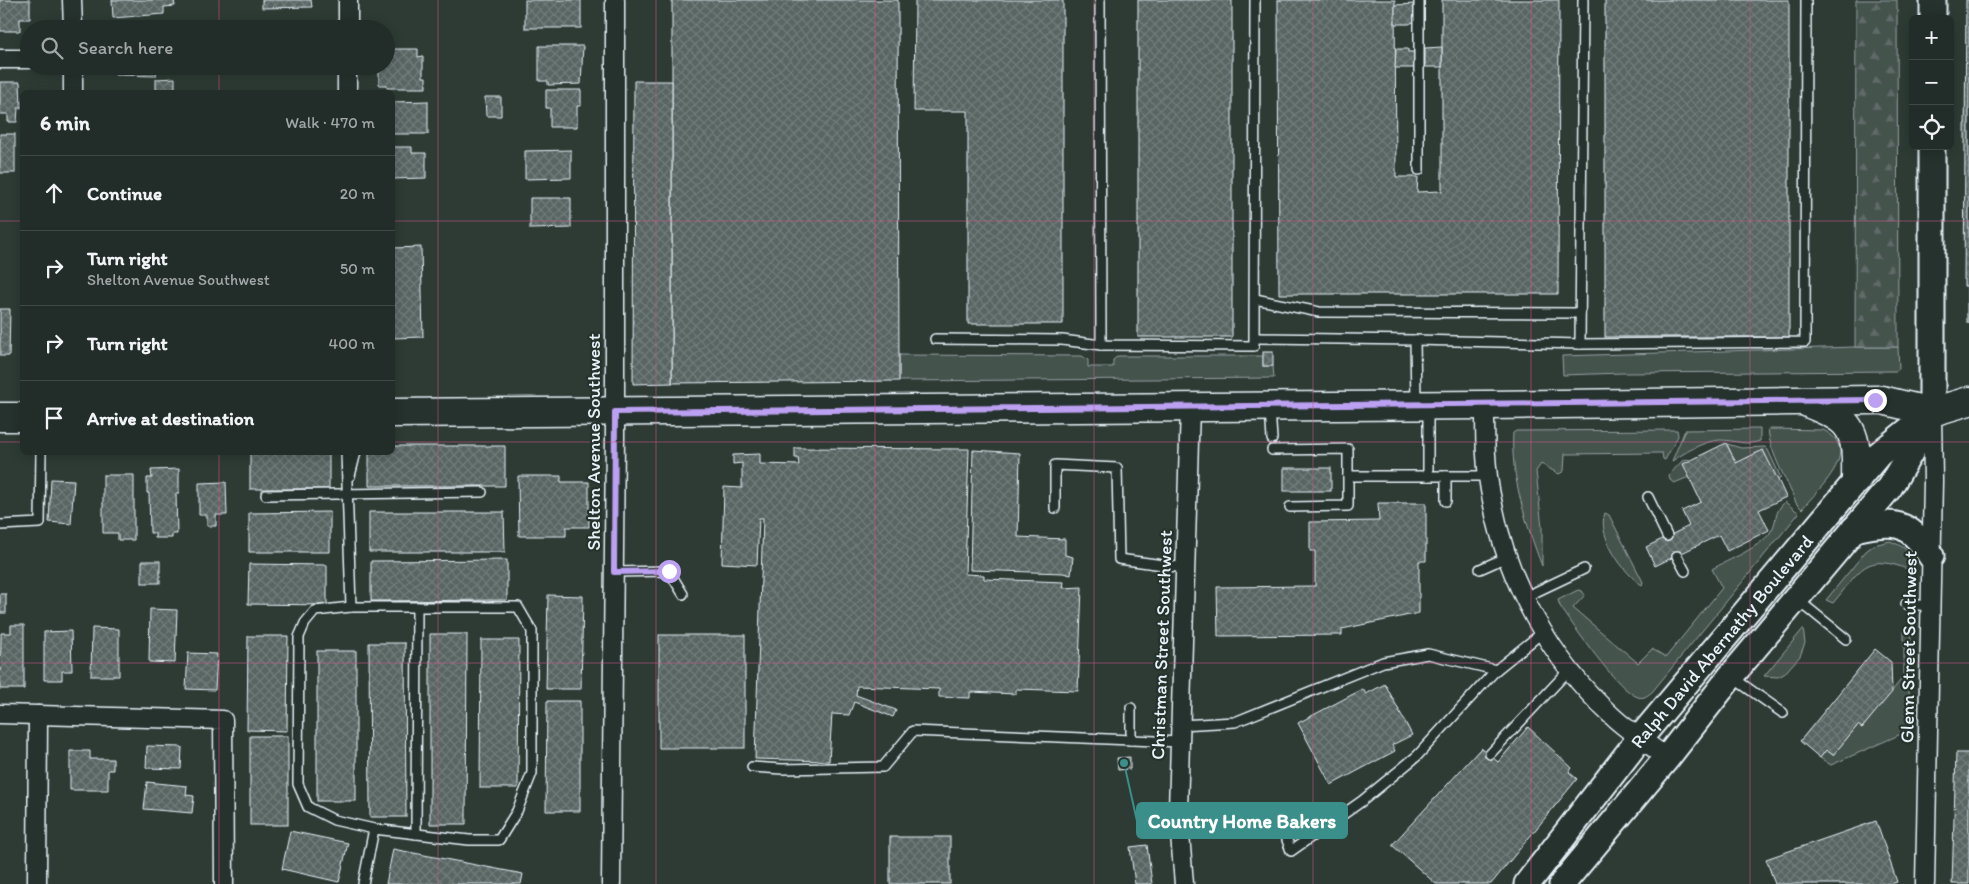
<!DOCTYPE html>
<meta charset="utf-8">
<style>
body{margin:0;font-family:Itim,sans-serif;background:#2e3834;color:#f1f3f6}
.controls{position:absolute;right:15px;top:15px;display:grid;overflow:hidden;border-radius:8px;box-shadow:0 2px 12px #0003}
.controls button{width:45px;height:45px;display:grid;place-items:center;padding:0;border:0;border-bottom:1px solid #3f4845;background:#222c28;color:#f1f3f6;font:25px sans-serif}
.stop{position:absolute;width:15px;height:15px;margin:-11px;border:4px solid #bca0f2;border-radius:50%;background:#fff}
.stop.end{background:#bca0f2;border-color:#fff;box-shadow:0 1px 5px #0008}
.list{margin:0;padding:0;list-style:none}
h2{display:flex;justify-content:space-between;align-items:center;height:65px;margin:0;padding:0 20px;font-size:21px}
h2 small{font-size:16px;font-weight:400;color:#a2a7a8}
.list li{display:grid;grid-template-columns:32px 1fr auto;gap:15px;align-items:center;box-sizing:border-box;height:75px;padding:0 20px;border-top:1px solid #3f4845}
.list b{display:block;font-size:19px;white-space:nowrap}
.list p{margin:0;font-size:16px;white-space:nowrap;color:#a2a7a8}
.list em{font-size:16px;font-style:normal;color:#a2a7a8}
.icon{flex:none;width:28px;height:28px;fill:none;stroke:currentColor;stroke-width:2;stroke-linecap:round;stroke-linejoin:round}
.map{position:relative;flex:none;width:1969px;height:884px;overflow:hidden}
.search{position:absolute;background:#222c28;box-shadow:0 2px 12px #0003;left:20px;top:20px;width:375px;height:55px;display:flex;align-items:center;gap:12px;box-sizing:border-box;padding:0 18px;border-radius:28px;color:#a2a7a8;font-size:19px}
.panel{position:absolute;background:#222c28;box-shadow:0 2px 12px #0003;left:20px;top:90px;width:375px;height:365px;border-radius:8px}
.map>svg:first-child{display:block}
.grass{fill:#45524e;stroke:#96a2a3}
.forest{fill:url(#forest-firs);stroke:#96a2a3}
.building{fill:url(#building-cross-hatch);stroke:#e8f1f8}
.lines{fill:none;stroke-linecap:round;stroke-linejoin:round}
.service-casing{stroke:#e8f1f8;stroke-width:12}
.minor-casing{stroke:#e8f1f8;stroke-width:21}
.secondary-casing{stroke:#e8f1f8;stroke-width:29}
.primary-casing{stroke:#e8f1f8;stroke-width:31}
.service{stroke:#26332d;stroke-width:9}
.minor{stroke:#26332d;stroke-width:18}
.secondary{stroke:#26332d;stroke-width:25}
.primary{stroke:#26332d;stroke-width:28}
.route{stroke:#bca0f2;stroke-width:6}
.grid{fill:none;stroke:#cd598a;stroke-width:1;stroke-opacity:0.55}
.labels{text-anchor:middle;stroke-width:4.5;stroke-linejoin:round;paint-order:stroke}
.street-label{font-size:19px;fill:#e8f1f8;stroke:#26332d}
.leader{fill:none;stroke:#3a8f8a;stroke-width:2}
.callout-dot{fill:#3a8f8a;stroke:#26332d;stroke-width:2}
.callout{fill:#3a8f8a;stroke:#3a8f8a;stroke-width:2}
.callout-label{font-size:20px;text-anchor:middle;font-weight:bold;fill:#fff}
</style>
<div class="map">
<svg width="1969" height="884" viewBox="0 0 1969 884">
<defs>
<pattern id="forest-firs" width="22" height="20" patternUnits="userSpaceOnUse" patternTransform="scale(1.25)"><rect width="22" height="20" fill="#45524e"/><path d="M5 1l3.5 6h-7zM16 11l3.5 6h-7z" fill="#606b68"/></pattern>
<pattern id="building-cross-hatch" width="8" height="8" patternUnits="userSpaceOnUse" patternTransform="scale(1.25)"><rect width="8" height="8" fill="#596563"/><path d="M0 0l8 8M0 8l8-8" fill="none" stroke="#717c7a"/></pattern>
</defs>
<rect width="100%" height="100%" fill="#2e3b35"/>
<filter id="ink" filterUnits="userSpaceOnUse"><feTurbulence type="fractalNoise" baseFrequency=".02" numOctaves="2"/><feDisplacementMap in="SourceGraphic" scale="10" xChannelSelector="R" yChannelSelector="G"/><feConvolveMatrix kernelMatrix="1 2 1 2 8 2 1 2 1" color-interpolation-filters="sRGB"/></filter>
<g filter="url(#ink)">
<g class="grass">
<path d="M1855 347H1898L1899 369 1896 371 1623 373 1563 375 1562 356Z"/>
<path d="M899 355 1082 356 1088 360V367H1113V360L1118 356H1263V366H1273L1274 378 899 381Z"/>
<path d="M1760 429V441C1747 446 1734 440 1720 440 1703 441 1686 452 1672 461L1685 430Z"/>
<path d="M1768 429 1823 430C1864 450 1819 488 1802 509L1796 503C1787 479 1770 455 1768 429Z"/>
<path d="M1677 430 1678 436 1665 460 1663 459 1662 453 1565 454 1564 471 1559 474 1541 464 1536 471 1542 528V566C1527 527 1510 475 1513 433L1516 431Z"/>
<path d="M1727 444 1741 448 1765 447 1768 450 1781 478 1777 480 1763 450 1736 463Z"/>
<path d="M1684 459 1692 460 1689 477 1674 483 1670 480 1669 475Z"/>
<path d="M1785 502 1799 513 1652 692C1648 695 1644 699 1638 697 1619 692 1572 624 1560 606L1558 600 1578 590 1582 591 1585 595 1573 608 1638 663 1652 649 1666 657 1722 588 1712 569C1728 560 1759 548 1770 533 1778 522 1773 512 1785 502Z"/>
<path d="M1605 513 1609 515 1643 582 1642 585C1624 574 1596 535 1605 513Z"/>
<path d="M1890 541C1907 548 1912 552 1912 571 1864 551 1862 569 1833 603L1826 600 1866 551 1874 545Z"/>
<path d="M1803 629 1805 643 1800 656 1784 674 1778 677 1764 676Z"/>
<path d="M1907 630H1911L1908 731 1831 765 1820 758 1826 750 1833 755 1858 725 1862 728 1904 676V631Z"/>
</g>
<path class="forest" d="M1856 0H1897L1898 347H1855Z"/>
<g class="building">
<path d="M0 0H30V19H20V31H0Z"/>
<path d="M112 0H174L175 6 164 7V14L113 18Z"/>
<path d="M262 0H311L312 7 262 8Z"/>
<rect x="525" y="0" width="56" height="28"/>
<path d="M672 0H898L899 381 672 383Z"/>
<path d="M915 0H1063V324H968V111H914Z"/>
<rect x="1138" y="0" width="94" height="337"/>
<path d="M1278 0H1395L1396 177H1418L1417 192 1442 191V0H1559L1558 294H1279Z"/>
<rect x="1605" y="0" width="184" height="337"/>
<path d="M1966 0H1969V323H1967V286H1964Z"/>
<path d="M1415 4V21L1409 24H1395V5Z"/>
<rect x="216" y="20" width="13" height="9"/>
<path d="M539 46H583L581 84 548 85V81H539Z"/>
<path d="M1442 47V67H1425V48Z"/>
<path d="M386 49H418V57L423 56V77H426V88H387V85H379V66H386Z"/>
<path d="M1396 49H1408V52H1415V68H1395Z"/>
<path d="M116 66H161L157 67 156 76 115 75Z"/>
<path d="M265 66H307L308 70 266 72Z"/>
<path d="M175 78V90H156V79Z"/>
<path d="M634 81H672V383L633 384Z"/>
<path d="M0 82H20L21 108H18L17 122H8V114H0Z"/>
<path d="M546 90H581V106H577V127H550V108H546Z"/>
<path d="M485 97H501V116H486Z"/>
<path d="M428 101V134H392V102Z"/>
<rect x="0" y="134" width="15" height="39"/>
<path d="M392 147H412V153H426V178L392 179Z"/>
<path d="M571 150V178L525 179V151Z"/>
<path d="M530 198H571V228L530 229Z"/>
<path d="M421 247 423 337 392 338V248Z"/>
<path d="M0 309H10L9 356H0Z"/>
<rect x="1263" y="352" width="10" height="14"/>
<path d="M1726 443 1736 463 1763 450 1780 484 1786 497 1759 510 1769 530 1727 551 1719 535 1655 566 1646 547 1689 526 1682 511 1701 502 1683 464Z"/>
<path d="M392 446H505V486H369V452H392Z"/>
<path d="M795 448 969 449 965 574 984 575V579L1064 582 1063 588 1082 587 1078 691 1016 689V694L970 692V698L939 697V689L857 686 856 695 896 710 893 717 854 702 849 715 832 714 829 761 755 759 763 518H759L757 565 722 563 724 487 742 488V463L733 464V455L760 454V464L799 465 798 458H795Z"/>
<path d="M973 450 1020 453 1018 537 1065 539V555L1073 557 1071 575 1063 573 970 570Z"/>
<rect x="250" y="452" width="79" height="37"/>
<rect x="1284" y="468" width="47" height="23"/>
<path d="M179 469V493H176L177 534H172V538H155V533H150L149 493H147V478H152L151 470Z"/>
<path d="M103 475H134V540H118V533H103Z"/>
<path d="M518 476H561V482H589V527H566V536H519Z"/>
<path d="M51 479 74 480 71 524 49 522Z"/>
<path d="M226 482 227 515H216V526H207V515H199V483Z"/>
<path d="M1378 503H1426V561H1419V613L1342 629V635L1218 636 1217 587 1315 586V551H1310V522L1379 521Z"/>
<path d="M330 512V552H249V513Z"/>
<path d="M369 512H504L505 552H369Z"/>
<path d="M507 560V600L371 601V561Z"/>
<rect x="142" y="561" width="18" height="22"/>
<path d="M249 564 327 565V605L248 604Z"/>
<rect x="0" y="594" width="6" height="19"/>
<path d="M548 595 583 596 581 689H546Z"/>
<path d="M150 609 177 610 175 663 149 662Z"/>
<path d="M11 625H24V689H0L1 633H11Z"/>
<path d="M92 628 119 629V676H91Z"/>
<path d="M71 631 72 671H62V680H44V632Z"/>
<path d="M430 634H467L466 824H430Z"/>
<rect x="659" y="635" width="86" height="113"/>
<path d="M248 636H288L287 731 247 730Z"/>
<path d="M481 640H519L518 788H480Z"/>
<path d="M369 643H405L406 817H370Z"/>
<path d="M1875 649 1891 662 1892 692 1862 728 1858 725 1833 755 1826 750 1820 758 1800 741Z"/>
<rect x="317" y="651" width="39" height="150"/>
<path d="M188 653 217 654 215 690 186 689Z"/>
<path d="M1385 684 1412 735 1392 745 1395 751 1331 785 1298 723 1363 689 1366 694Z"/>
<path d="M547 701H580V811H546Z"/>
<path d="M1528 727 1572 768 1569 772 1577 779 1491 884H1436L1392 845 1481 748 1498 762Z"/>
<rect x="250" y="736" width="38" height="89"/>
<path d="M147 746 182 747 181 769 146 768Z"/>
<path d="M70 751H90V759H113V770H108V790H70Z"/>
<path d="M1956 753H1969V884H1952Z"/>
<path d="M1130 757V769L1118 770 1117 758Z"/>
<path d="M147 782 187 786 186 795 194 796 192 813 144 809Z"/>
<path d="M1876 821 1897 882 1890 884H1775L1766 859Z"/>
<path d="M290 831 348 843 339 882 282 869Z"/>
<rect x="890" y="837" width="60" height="47"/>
<path d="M1147 845 1152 884H1135L1130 847Z"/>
<path d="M393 849 523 874 521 884H386Z"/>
</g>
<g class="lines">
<defs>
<g id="service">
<path d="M1100 0 1101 345"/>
<path d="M1419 0V170"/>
<path d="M1255 299 1319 312 1580 313"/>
<path d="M1255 338 1415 340 1416 402"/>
<path d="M935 339 1062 340 1101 345 1254 346 1255 0"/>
<path d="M1415 340 1580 344 1805 342 1806 0"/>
<path d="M1580 344 1583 0"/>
<path d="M1270 409 1272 439"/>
<path d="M1272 450 1348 449V476"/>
<path d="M346 452 351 607H518L532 631V773L517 811 499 840H469L374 829 363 884"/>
<path d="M350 476 356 452"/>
<path d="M1428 476H1488"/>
<path d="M1446 476V501"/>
<path d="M266 495 482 492"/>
<path d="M1648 497 1667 536"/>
<path d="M1290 507 1348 506V476H1428V408"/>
<path d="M1055 508V465L1117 468 1119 559 1185 568"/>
<path d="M0 525 40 523 41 452"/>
<path d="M1677 556 1685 571"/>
<path d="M1480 569 1507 557"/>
<path d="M614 572 669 571 683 594"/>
<path d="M1525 597 1584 569"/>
<path d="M1798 600 1846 639"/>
<path d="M1906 604 1930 606"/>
<path d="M351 607 315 611 305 623 299 637 298 784 308 807 334 820 374 829"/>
<path d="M1732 677 1783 713"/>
<path d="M1180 725 1235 722 1383 662 1428 654 1496 670 1543 632"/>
<path d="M1131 740V708"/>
<path d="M1490 754 1570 669"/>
<path d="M752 767 782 769 883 767 913 731 1180 742"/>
<path d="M1284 832 1291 851 1362 801 1417 756 1496 670"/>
<path d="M416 834 417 607"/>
</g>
<g id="minor">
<path d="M72 0 73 29"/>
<path d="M348 29V0"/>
<path d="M0 59H29"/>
<path d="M73 92V66"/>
<path d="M347 92V66"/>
<path d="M1485 405C1485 437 1485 469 1492 500 1507 582 1551 660 1612 716 1629 732 1649 744 1667 758"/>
<path d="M0 714 223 720 224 884"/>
<path d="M37 884 38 715"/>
<path d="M611 884 615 436V0"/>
<path d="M1184 884 1178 810 1190 407"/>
<path d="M1925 884 1933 481 1932 415"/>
</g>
<g id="secondary">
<path d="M1933 19V0"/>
<path d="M1854 529C1894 520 1908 520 1931 556"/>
<path id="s1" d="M1527 884 1640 738 1856 481 1879 454 1924 418"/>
<path d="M1562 884 1667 758 1731 676 1889 488 1909 455 1932 412V146"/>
</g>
<g id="primary">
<path d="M1808 403C1818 408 1831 412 1840 419 1859 432 1856 460 1856 481"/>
<path d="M392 413 1485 405 1875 400H1882L1932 412 1969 401"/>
<path d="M0 417H22"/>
</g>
</defs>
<use href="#service" class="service-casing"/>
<use href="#minor" class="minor-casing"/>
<use href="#secondary" class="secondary-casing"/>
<use href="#primary" class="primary-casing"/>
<use href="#service" class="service"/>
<use href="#minor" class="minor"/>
<use href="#secondary" class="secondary"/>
<use href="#primary" class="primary"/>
</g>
</g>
<g class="lines" filter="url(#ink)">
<path class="route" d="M669 571 614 572 615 412 1875 400"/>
</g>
<path class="grid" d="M219 0V29M438 0V884M656 0V884M875 0V884M1094 0V884M1313 0V884M1531 0V884M1750 0V884M219 66V92M0 221H22M392 221H1969M0 442H22M392 442H1969M219 452V884M0 663H1969"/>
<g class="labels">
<g class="street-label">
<text transform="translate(593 442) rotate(-90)" y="7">Shelton Avenue Southwest</text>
<text dy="7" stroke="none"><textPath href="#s1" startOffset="311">Ralph David Abernathy Boulevard</textPath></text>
<text transform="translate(1161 645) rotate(-88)" y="7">Christman Street Southwest</text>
<text transform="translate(1908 647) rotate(-89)" y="7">Glenn Street Southwest</text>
</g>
</g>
<path class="leader" d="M1124 763L1137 821"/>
<circle class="callout-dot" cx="1124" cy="763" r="5"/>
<rect class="callout" x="1137" y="803" width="210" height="35" rx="5"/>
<g class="callout-label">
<text x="1242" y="828">Country Home Bakers</text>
</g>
</svg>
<div class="controls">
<button>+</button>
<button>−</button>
<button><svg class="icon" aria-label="locate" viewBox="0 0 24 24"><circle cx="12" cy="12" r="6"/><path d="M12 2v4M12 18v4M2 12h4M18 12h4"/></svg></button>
</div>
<div class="stop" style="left:669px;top:571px"></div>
<div class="stop end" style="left:1875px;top:400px"></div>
<div class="search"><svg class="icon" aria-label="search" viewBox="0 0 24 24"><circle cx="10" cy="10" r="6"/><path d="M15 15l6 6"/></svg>Search here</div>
<section class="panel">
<h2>6 min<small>Walk · 470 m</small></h2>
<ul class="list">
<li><svg class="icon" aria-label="ahead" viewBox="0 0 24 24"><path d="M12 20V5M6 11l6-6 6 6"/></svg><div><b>Continue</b></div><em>20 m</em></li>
<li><svg class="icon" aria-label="right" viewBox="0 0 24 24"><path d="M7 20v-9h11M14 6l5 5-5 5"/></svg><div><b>Turn right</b><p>Shelton Avenue Southwest</p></div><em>50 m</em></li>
<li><svg class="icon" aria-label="right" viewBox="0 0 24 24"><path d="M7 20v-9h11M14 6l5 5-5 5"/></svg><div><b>Turn right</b></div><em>400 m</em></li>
<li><svg class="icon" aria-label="arrive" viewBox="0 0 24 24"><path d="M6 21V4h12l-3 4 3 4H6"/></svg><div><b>Arrive at destination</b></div></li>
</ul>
</section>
</div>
